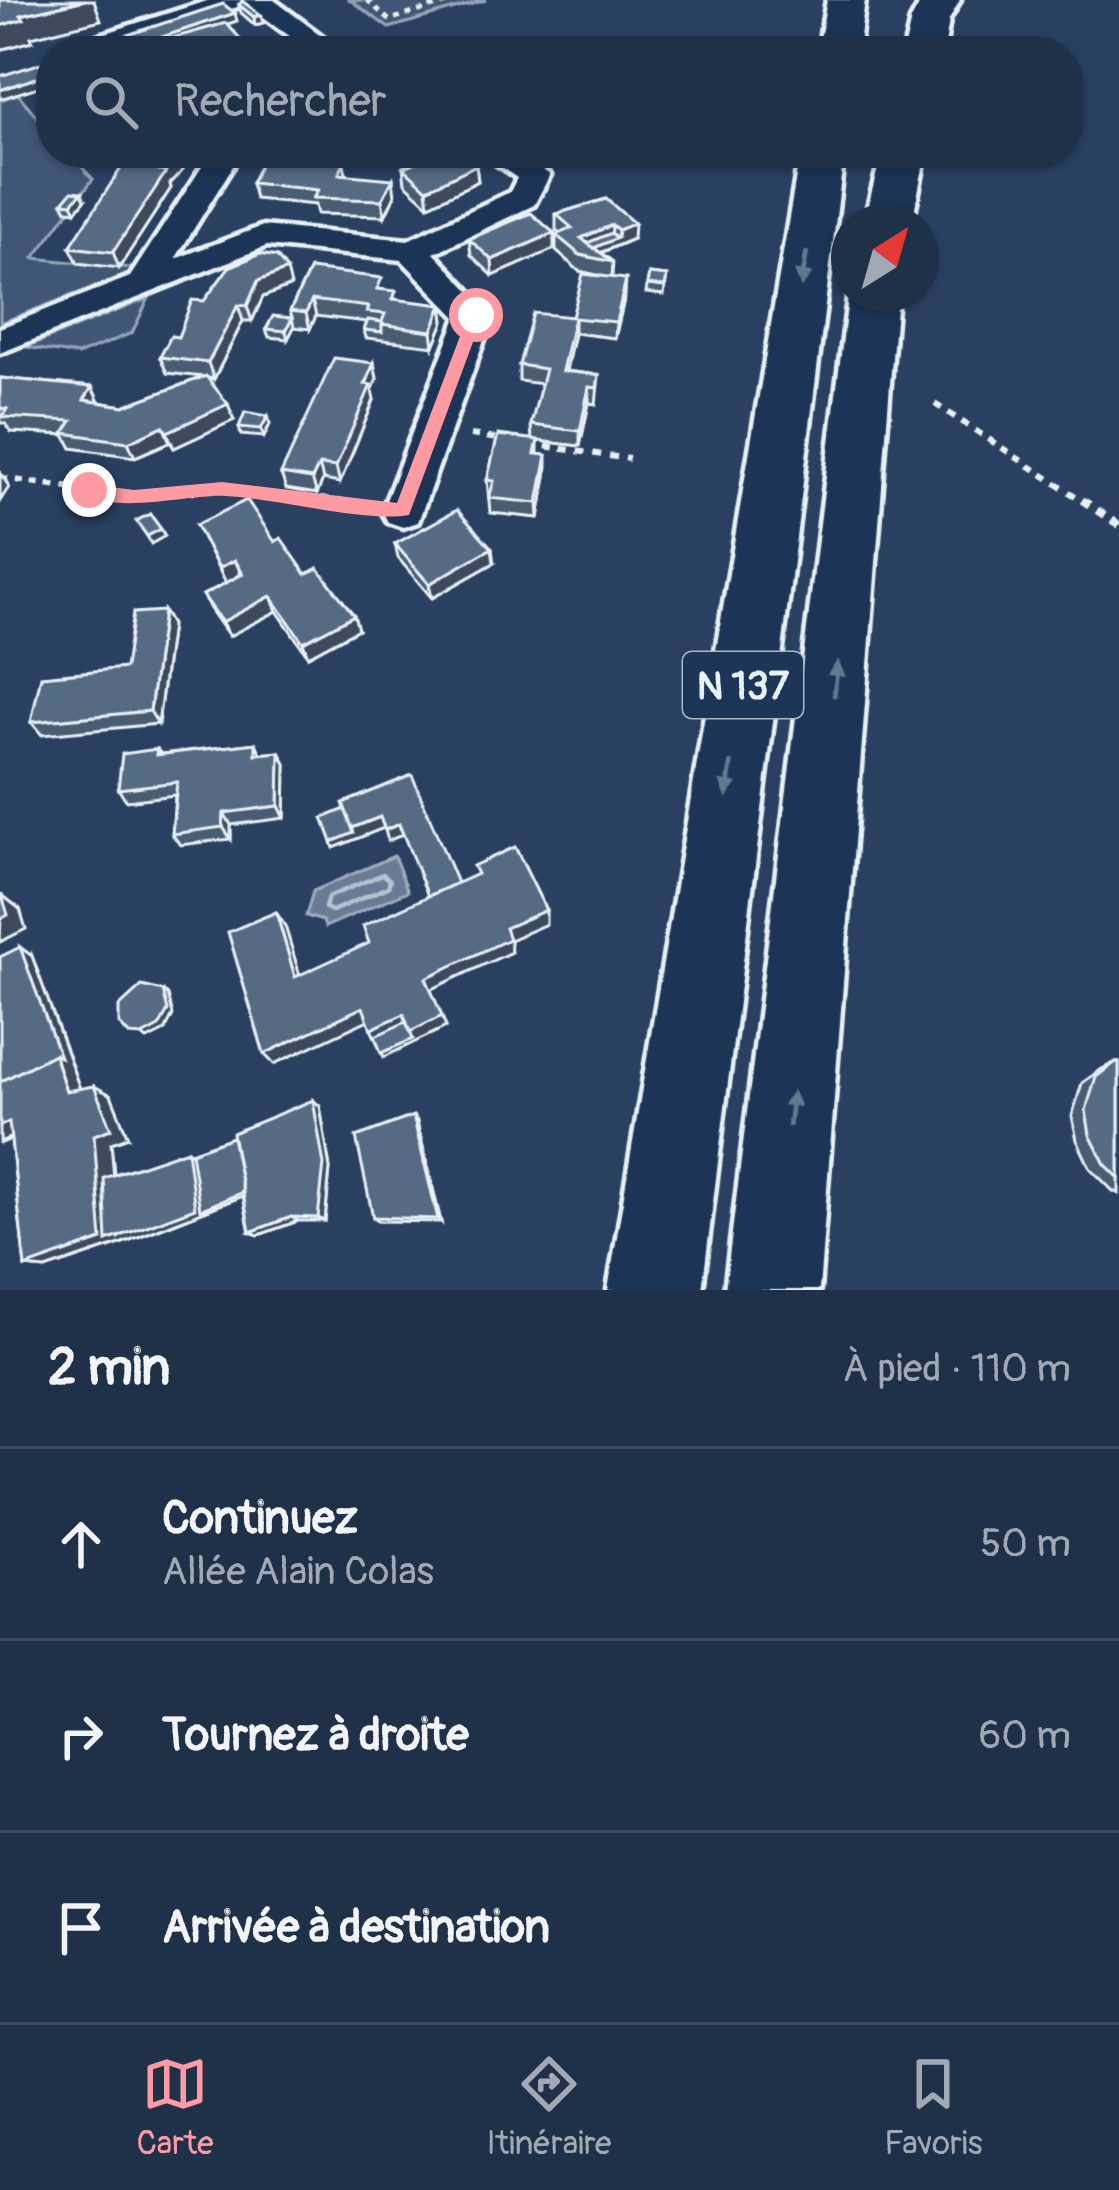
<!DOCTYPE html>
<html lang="fr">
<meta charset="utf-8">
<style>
body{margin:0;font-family:Pangolin,sans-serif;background:#273850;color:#f1f3f6}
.compass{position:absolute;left:831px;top:204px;width:108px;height:108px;border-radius:50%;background:#1f3049;box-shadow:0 3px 9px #0004;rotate:37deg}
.stop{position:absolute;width:36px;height:36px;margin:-27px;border:9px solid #ff9aa2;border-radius:50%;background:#fff}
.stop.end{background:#ff9aa2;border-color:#fff;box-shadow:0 3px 12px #0008}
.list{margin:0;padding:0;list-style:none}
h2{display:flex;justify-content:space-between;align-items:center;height:156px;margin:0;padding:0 48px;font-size:51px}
h2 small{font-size:39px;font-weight:400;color:#a1a9b4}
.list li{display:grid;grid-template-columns:78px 1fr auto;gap:36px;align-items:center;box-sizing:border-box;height:192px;padding:0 48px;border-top:3px solid #3c4b61}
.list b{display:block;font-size:45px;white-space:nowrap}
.list p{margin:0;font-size:39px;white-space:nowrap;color:#a1a9b4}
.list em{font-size:39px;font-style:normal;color:#a1a9b4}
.icon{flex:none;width:66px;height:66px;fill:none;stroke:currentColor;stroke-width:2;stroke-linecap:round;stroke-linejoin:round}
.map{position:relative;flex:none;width:1119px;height:1290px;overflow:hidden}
.search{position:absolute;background:#1f3049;box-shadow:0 3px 9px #0004;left:36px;right:36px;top:36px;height:132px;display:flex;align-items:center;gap:30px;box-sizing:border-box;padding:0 42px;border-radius:48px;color:#a1a9b4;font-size:45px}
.sheet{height:732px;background:#1f3049}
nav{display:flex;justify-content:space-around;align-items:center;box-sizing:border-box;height:168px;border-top:3px solid #3c4b61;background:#1f3049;font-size:33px;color:#a1a9b4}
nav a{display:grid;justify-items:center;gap:6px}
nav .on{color:#ff9aa2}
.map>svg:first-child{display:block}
.green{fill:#415774;stroke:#94a4b6;stroke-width:3}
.water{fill:#6b7c95;stroke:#9dabbd;stroke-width:3}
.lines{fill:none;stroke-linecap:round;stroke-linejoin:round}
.shore{stroke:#b6c2d0;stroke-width:4.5}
.minor-casing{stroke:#e8f1f8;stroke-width:9}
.highway-casing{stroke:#e8f1f8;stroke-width:9}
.path-far2{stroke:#e8f1f8;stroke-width:4.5;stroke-dasharray:6 6;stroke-linecap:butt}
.path-far1{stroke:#e8f1f8;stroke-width:6;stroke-dasharray:8 8;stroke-linecap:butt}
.path{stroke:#e8f1f8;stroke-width:8;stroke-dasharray:9 9;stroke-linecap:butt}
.minor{fill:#1d3557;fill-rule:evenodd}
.highway{fill:#1d3557;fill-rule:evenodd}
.wall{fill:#495b71;stroke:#e8f1f8;stroke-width:3}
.shaded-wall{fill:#3c4a5c;stroke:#e8f1f8;stroke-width:3}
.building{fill:#556a83;stroke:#e8f1f8;stroke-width:3}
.oneway{fill:#64778f}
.route{fill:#ff9aa2}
.labels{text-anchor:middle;stroke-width:9;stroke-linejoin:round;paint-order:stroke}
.shield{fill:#1d3557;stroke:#abb9c8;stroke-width:3}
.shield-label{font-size:39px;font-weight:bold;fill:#e8f1f8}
</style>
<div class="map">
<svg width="1119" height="1290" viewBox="0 0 1119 1290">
<rect width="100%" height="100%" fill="#294061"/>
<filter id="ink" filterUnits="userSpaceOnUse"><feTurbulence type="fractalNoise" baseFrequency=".00833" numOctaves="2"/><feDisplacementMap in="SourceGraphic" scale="24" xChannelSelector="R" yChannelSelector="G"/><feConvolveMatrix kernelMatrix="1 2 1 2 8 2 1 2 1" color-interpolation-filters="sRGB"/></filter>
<g filter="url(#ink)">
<g class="green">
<path d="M350 0H486L389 28Z"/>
<path d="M18 94 51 133V153H69L93 179 34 258 141 269 0 323V100Z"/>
<path d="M149 298 132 333 78 355 26 347Z"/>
</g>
<path class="water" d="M394 856 408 891 325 927 323 921 306 916 313 891Z"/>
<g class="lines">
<path class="shore" d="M383 874 390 880 388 887 332 911 325 908 328 897Z"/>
<defs>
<g id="minor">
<path d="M210 0H274L342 51H310L246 4 106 51H64L68 45Z"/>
<path d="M211 153H241L175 259 263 226 408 240 510 192 517 178 481 153H518L550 175 534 205 434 253 493 315 418 522 403 527 388 522 382 511 457 317 402 260 267 246 0 353V328L130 277Z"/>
</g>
<g id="highway">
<path d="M827 0H865L858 51H818Z"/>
<path d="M922 0H960L949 20 944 51H904L911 20Z"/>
<path d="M800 153H844L702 1290H608Z"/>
<path d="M882 153H926L912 222H864Z"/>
<path d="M849 290V294H897L819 1290H725Z"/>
</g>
</defs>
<use href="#minor" class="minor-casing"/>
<use href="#highway" class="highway-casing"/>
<path class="path-far2" d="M367 0 389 20 458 0"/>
<g class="path-far1">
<path d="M935 404 1086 503"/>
<path d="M471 435 504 440"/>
<path d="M530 444 629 459"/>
<path d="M0 478 134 496 222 489 345 503"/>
</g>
<g class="path">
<path d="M320 500 368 506"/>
<path d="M1082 500 1119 525"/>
</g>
<use href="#minor" class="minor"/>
<use href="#highway" class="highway"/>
</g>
<g class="wall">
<path d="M239 5 261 15 263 23 255 25 241 13Z"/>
<path d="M126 153 178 154 183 170 170 184 171 188 119 268 78 263 70 247 131 160Z"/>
<path d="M342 153 346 174 395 195 385 216 317 214 315 205 255 199 251 183Z"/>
<path d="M476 165 478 181 429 205 405 183 403 167Z"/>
<path d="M606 199 633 239 601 253 613 262 612 277 625 295 615 338 574 333 566 371 599 375 596 404 589 403 580 446 538 441V454L547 470 539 518 490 513 487 480 532 440 531 425 542 384 519 381V365L572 317 602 276 579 271 556 251V235L560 233 556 230V214Z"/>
<path d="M85 200 76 211 67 210 63 202Z"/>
<path d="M554 233V249L493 276 471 255 469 239Z"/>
<path d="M310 269 384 290 397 300 442 305 444 321 434 346 366 338 364 330 367 322 316 316 310 329 294 327 288 339 269 337 266 329 292 318 290 311Z"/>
<path d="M649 274 667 276 664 295 646 293Z"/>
<path d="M291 286 263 297 252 321H243L214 379 208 378 234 420 174 448 170 442 135 457 72 448 65 435 11 432 5 423H0V378L92 387 99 402 124 406 203 377 167 373 160 357 178 337 204 301Z"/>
<path d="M374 363 377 379 372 390 374 400 340 483 323 480 317 494 286 489 281 474Z"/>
<path d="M268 416 270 424 264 437 241 435 239 427Z"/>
<path d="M196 525 275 542 358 629 308 656 277 611 229 636 210 609 203 595 226 583Z"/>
<path d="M395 544 494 563 432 598 398 558Z"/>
<path d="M163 611 171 625 158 724 42 735 31 722 125 668Z"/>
<path d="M256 743 261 754 280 752 286 764 285 818 231 825V839L180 845 172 834 175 795 127 801 118 789 157 749 161 754Z"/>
<path d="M32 956 80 1089 94 1086 111 1095 128 1137 111 1143 114 1174 191 1152 320 1106 330 1169 325 1221H298L259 1235 250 1232 243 1196 120 1244 46 1269 25 1267 11 1139 2 1143Z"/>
<path d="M1116 1062H1119V1194L1113 1191 1090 1168 1077 1140 1072 1116 1082 1083 1102 1069Z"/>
<path d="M417 1122 441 1222 378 1221 373 1217Z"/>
</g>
<g class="shaded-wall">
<path d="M85 0H94L101 20 31 37 33 41 0 50V26L21 15Z"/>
<path d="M235 13 237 21 165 45 162 37Z"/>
<path d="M261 15 263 23 255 25 254 17Z"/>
<path d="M222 41 224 51H187Z"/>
<path d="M51 73V83L0 99V90Z"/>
<path d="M131 153H169L135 165Z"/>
<path d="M379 153H400L380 160Z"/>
<path d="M178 154 183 170 170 184 171 188 119 268 113 252 160 171Z"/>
<path d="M476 165 478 181 429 205 427 189Z"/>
<path d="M393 179 395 195 385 216 382 200Z"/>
<path d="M82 192 85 200 76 211 72 203Z"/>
<path d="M634 223 633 239 590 257 581 238 612 225 611 240 617 238 618 230Z"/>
<path d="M554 233V249L493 276 492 260Z"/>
<path d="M287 270 291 286 263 297 252 321 247 306 258 281Z"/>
<path d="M626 279 625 295 615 338 616 322Z"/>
<path d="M312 300 316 316 310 329 306 313Z"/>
<path d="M238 305 243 321 214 379 208 363Z"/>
<path d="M442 305 444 321 434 346 432 331Z"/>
<path d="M292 318 294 327 288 339 286 331Z"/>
<path d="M574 318V333L562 386V371Z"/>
<path d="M374 363 377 379 372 390 374 400 340 483 336 467Z"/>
<path d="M92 387 99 403 84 400Z"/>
<path d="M589 387V403L580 446V431Z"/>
<path d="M228 404 234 420 174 448 167 432Z"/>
<path d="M268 416 270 424 264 437 261 429Z"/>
<path d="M163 426 170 442 135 457 128 442Z"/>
<path d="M547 455V470L539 518 538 503Z"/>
<path d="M319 465 323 480 317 494 312 479Z"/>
<path d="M0 472 9 487 0 501Z"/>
<path d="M161 529 165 536 151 544 147 536Z"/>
<path d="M492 548 494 563 432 598 429 584Z"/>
<path d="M235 560 241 574 226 583 219 568Z"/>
<path d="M271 596 277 611 229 636 222 622Z"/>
<path d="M163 611 171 625 158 724 150 711Z"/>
<path d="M354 615 358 629 308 656 303 642Z"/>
<path d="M280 752 286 764 285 818 279 806Z"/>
<path d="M224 813 231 825V839L223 827Z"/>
<path d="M380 817 384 828 334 848 332 842 352 828Z"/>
<path d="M399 824 402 835 388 841 385 830Z"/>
<path d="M2 895 20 909 26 929 0 942Z"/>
<path d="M546 910V924L510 940 511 952 430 990 426 978 505 928Z"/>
<path d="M276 912 285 926 304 989 295 977Z"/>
<path d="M20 947 32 956 84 1100 66 1091Z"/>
<path d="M163 991 168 995 173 1015 165 1031 147 1040 142 1036Z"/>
<path d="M363 1007 370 1019 274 1064 264 1054Z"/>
<path d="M404 1014 442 1016 446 1027 384 1057 371 1029Z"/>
<path d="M94 1086 111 1095 128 1137 111 1143 119 1237 187 1150 250 1193 120 1244 46 1269 25 1267 94 1135Z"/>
<path d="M313 1100 320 1106 330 1169 325 1221 318 1218Z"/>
<path d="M413 1116 417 1122 441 1222 438 1219Z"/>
<path d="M9 1122 29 1130 0 1142V1126Z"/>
<path d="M291 1217 298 1221 259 1235 250 1232Z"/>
</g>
<g class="building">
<path d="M0 0H85L21 15 24 19 0 26Z"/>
<path d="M242 1 261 15 254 17 239 5Z"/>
<path d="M223 4 235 13 162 37 165 40 155 43 153 40 120 51H78Z"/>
<path d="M226 23 247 46 265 40 276 51H232L222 41 187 51H126Z"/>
<path d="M51 60V73L0 90V76Z"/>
<path d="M143 153 178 154 160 171 166 172 113 252 70 247 127 159 137 160Z"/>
<path d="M326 153H342L337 161 323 159Z"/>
<path d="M442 153H462L476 165 427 189 403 167Z"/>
<path d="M264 156 333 160 344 163 339 174 393 179 382 200 313 198 318 190 251 183Z"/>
<path d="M72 191 82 192 72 203 63 202Z"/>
<path d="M606 199 634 223 618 230 612 225 581 238 613 262 580 255 556 235 572 228 556 214Z"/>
<path d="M531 213 554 233 492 260 469 239Z"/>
<path d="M611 233 617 238 594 248 587 243Z"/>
<path d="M260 254 277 257 287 270 258 281 247 306 238 305 208 363 160 357 171 336 178 337 192 300 204 301 229 267Z"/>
<path d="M310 269 382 278 377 289 396 291 393 299 442 305 432 331 381 324 385 314 367 312 369 307 312 300 306 313 290 311Z"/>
<path d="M583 274 626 279 616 322 574 318 562 371 599 375 597 388 589 387 580 431 531 425 545 369 519 365 533 313 572 317Z"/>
<path d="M649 274 667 276 665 287 647 285Z"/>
<path d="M273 316 292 318 286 331 266 329Z"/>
<path d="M368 320 382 322V332L364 330Z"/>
<path d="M334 358 374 363 365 384 371 385 336 467 319 465 312 479 281 474Z"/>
<path d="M206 376 228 404 167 432 163 426 128 442 64 433 72 421 2 417 7 409 0 408V378L92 387 84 400 124 406Z"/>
<path d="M245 412 268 416 261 429 239 427Z"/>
<path d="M498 435 538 440 535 454 547 455 538 503 489 498 494 481 487 480Z"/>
<path d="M247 500 275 542 281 538 306 574 318 568 354 615 303 642 271 596 222 622 203 595 243 574 235 560 219 568 196 525Z"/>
<path d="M457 510 492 548 429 584 395 544Z"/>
<path d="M150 514 161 529 147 536 136 521Z"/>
<path d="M163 611 150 711 31 722 41 676 125 668 133 613Z"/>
<path d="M256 743V754L280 752 279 806 224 813 223 827 172 834 177 782 118 789 122 754 157 749 156 755Z"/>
<path d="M412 775 457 883 428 896 399 824 385 830 380 817 352 828 343 803Z"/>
<path d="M345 809 354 833 332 842 323 818Z"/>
<path d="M515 847 546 910 505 928 509 939 426 978 442 1016 410 1032 404 1014 371 1029 363 1007 264 1054 228 932 276 912 295 977 369 943 363 926 477 874 473 866Z"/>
<path d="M2 895 8 915 0 919V896Z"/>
<path d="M20 947 60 1057 54 1054 0 1082V957Z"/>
<path d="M142 986 163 991 168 1011 159 1027 142 1036 129 1035 119 1024V1007Z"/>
<path d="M406 1022 413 1039 381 1053 375 1036Z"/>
<path d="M54 1054 66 1091 94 1086 111 1129 94 1135 102 1240 25 1267 9 1122 0 1126V1082Z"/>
<path d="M1116 1062H1119V1178L1105 1164 1090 1135 1086 1110 1096 1077Z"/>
<path d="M313 1100 324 1165 318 1218 291 1217 250 1232 232 1133Z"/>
<path d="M413 1116 438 1219 373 1217 356 1137Z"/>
<path d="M232 1137 243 1192 200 1210 191 1152Z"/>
<path d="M187 1150 195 1208 107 1241 104 1178Z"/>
</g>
<defs><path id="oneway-solid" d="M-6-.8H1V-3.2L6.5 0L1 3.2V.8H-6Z" transform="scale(3)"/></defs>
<g class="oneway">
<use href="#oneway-solid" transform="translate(804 269) rotate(99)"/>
<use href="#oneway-solid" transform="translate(836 679) rotate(-84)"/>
<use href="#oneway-solid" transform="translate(729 779) rotate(98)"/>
<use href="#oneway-solid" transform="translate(791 1109) rotate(-84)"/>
</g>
</g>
<path class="route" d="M476 310 483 315 409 515C366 523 275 498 225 496 187 494 110 517 80 490L89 484 134 490 222 482 397 503 468 315Z"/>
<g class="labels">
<rect class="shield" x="683" y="652" width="120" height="66" rx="9"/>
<g class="shield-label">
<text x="743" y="699">N 137</text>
</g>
</g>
</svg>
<svg class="compass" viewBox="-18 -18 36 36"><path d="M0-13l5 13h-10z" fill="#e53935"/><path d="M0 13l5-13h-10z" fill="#a1a9b4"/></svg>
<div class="stop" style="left:476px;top:315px"></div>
<div class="stop end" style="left:89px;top:490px"></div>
<div class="search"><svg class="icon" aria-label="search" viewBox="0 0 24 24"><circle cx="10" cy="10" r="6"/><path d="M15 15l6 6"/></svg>Rechercher</div>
</div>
<section class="sheet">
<h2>2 min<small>À pied · 110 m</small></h2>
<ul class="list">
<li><svg class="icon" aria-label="ahead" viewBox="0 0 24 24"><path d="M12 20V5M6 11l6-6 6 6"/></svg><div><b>Continuez</b><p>Allée Alain Colas</p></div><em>50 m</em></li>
<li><svg class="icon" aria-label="right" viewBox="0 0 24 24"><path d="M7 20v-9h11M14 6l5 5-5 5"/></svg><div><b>Tournez à droite</b></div><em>60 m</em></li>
<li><svg class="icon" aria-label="arrive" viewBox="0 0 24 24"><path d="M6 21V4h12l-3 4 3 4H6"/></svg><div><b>Arrivée à destination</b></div></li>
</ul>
</section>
<nav>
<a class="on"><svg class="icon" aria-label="map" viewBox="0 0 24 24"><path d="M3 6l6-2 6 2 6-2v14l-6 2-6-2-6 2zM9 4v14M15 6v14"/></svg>Carte</a>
<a><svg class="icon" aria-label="directions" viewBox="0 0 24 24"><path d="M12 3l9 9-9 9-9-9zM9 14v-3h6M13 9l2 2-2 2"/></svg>Itinéraire</a>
<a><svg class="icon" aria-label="saved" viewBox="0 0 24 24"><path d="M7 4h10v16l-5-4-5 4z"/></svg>Favoris</a>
</nav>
